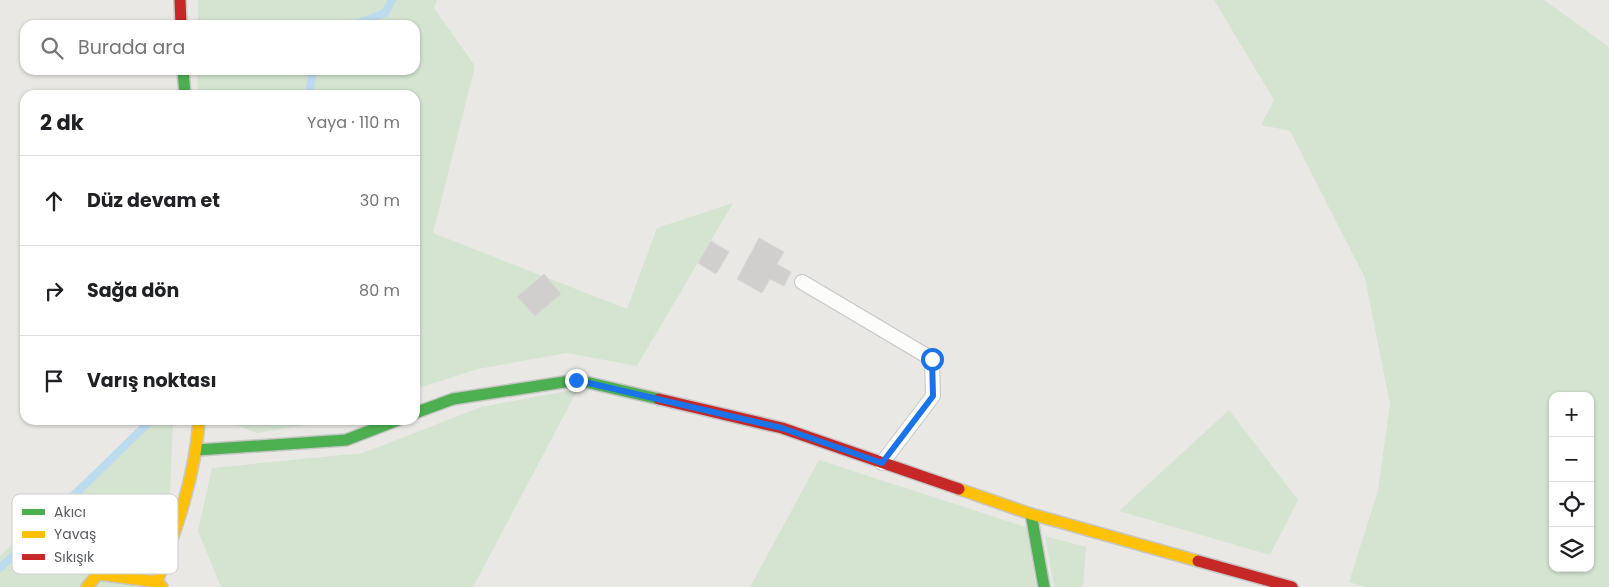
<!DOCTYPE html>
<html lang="tr">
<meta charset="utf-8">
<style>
body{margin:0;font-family:Poppins,sans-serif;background:#f2f2f2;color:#202124}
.controls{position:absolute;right:15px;bottom:15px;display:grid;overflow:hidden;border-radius:10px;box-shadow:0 1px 4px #0004}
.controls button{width:45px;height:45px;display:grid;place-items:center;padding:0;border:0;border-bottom:1px solid #e0e0e0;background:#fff;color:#202124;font:25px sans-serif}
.stop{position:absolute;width:15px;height:15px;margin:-11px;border:4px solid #1a73e8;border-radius:50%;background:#fff}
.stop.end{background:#1a73e8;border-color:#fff;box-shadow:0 1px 5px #0008}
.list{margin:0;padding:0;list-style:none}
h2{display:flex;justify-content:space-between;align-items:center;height:65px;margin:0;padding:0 20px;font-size:21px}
h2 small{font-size:16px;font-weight:400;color:#757577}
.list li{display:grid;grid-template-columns:32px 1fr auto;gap:15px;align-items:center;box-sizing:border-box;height:90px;padding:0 20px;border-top:1px solid #e0e0e0}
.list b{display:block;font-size:19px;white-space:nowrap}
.list em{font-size:16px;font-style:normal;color:#757577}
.icon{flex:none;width:28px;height:28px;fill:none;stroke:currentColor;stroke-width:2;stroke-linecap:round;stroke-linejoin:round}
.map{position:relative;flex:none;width:1609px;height:587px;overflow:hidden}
.search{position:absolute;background:#fff;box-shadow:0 1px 4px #0004;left:20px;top:20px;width:400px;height:55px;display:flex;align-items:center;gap:12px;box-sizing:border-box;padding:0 18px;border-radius:15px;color:#757577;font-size:19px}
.panel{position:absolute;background:#fff;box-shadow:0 1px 4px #0004;left:20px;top:90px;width:400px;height:335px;border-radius:15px}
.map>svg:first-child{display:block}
.green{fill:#d4e4d1;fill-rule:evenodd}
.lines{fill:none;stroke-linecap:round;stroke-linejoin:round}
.stream{stroke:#bddbee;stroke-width:8}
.building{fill:#d0cfcd;stroke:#d8d7d4}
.lane-casing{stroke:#c6c6c6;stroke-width:16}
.fast-casing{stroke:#c6c6c5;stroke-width:14}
.slow-casing{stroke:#c6c6c5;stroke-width:14}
.jam-casing{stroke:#c6c6c5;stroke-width:14}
.lane{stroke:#fcfcfb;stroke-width:14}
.fast{stroke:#4caf50;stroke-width:11}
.slow{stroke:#ffc107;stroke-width:11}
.jam{stroke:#c62828;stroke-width:11}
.route{stroke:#1a73e8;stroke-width:6}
.key{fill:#fff;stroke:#ceced0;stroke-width:1}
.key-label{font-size:14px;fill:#5a5d61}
</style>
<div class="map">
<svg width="1609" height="587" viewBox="0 0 1609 587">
<rect width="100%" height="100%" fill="#e9e8e4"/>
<g class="green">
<path d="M198 0H437L434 8 475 66 433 233 627 309 657 228 733 203 637 366 567 353 478 369 415 389V95H198L197 70H415V25H198Z"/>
<path d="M1214 0H1544L1609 47V587H1365L1349 582 1378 491 1390 404 1365 278 1290 131 1261 125 1274 100ZM1553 396H1590V568H1553Z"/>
<path d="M578 389 473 587H221L198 531 212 468 363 453 481 407Z"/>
<path d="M1229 410 1298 500 1270 555 1119 511Z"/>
<path d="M149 420H173L170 497 134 587H0V556Z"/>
<path d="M228 420H321L307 425 257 433 229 422Z"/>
<path d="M819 460 1026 527 1036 587H750Z"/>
<path d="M1045 536 1086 547 1083 587H1054Z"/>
</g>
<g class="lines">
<g class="stream">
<path d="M354 25 385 13 392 0"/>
<path d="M309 95 313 70"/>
<path d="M0 568 151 420"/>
</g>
</g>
<g class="building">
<path d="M759 238 784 252 777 264 791 272 784 286 770 279 762 293 737 279Z"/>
<path d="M711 241 729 252 716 274 698 263Z"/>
<path d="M544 274 561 294 535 316 517 297Z"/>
</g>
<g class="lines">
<defs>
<path id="lane" d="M802 282 932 359 933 396 882 463"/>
<g id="fast">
<path d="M183 70 185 95"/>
<path d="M415 413 453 399 577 380 659 399"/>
<path d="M197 450 346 440 398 420"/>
<path d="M1031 514 1044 587"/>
</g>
<g id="slow">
<path d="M959 489 1031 514 1198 561"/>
<path d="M87 587 98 574 157 582 162 587"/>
<path d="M155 587C175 532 195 479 199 420"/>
</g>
<g id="jam">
<path d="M180 0 181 25"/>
<path d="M659 399 782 428 959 489"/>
<path d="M1198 561 1292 587"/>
</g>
</defs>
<use href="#lane" class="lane-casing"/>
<use href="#fast" class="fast-casing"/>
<use href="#slow" class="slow-casing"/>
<use href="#jam" class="jam-casing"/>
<use href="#lane" class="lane"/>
<use href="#fast" class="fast"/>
<use href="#slow" class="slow"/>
<use href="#jam" class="jam"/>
</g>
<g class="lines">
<path class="route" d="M576 380 782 428 882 463 933 396 932 359"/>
</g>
<rect x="12" y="494" width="166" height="80" rx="8" class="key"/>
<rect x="22" y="509" width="23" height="6" fill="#4caf50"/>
<rect x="22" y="531" width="23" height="7" fill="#ffc107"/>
<rect x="22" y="554" width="23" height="6" fill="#c62828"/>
<g class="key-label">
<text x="54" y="517">Akıcı</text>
<text x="54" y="539">Yavaş</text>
<text x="54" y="562">Sıkışık</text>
</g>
</svg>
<div class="controls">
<button>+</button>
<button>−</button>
<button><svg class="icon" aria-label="locate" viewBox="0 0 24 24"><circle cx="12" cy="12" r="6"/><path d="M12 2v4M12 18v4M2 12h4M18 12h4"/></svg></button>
<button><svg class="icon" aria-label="layers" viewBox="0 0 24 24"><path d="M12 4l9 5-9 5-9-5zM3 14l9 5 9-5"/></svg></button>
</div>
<div class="stop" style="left:932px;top:359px"></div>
<div class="stop end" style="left:576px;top:380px"></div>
<div class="search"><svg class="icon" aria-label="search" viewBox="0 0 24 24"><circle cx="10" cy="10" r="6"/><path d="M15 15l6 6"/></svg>Burada ara</div>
<section class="panel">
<h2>2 dk<small>Yaya · 110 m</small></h2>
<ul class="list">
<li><svg class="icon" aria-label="ahead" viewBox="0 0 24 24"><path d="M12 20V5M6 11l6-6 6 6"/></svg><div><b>Düz devam et</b></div><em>30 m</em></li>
<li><svg class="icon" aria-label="right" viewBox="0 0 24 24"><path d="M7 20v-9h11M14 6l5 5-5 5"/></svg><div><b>Sağa dön</b></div><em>80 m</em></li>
<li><svg class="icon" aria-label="arrive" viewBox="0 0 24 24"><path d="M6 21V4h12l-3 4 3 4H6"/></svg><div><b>Varış noktası</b></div></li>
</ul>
</section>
</div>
